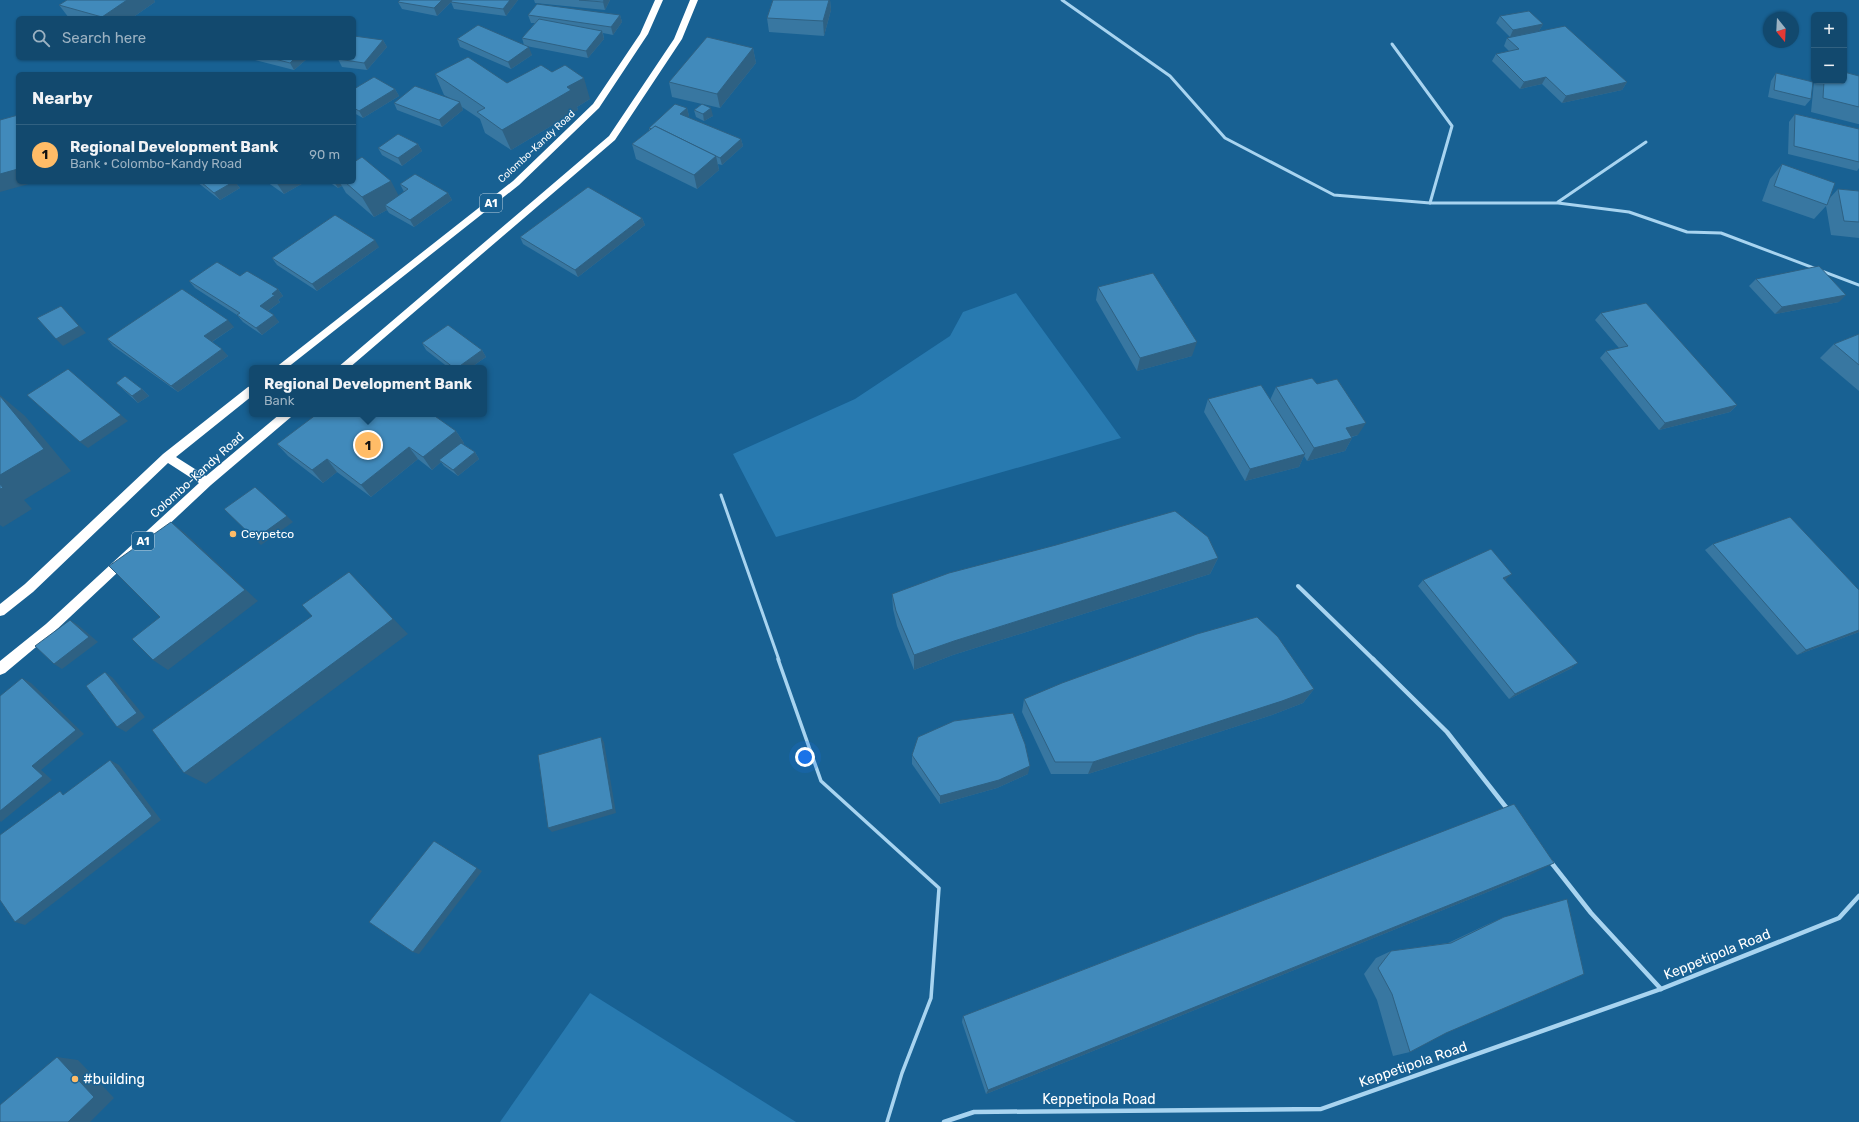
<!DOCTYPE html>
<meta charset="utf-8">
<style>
body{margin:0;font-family:Rubik,sans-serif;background:#1f5376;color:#f1f3f6}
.controls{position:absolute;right:12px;top:12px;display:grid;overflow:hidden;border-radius:6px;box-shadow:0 1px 3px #0004}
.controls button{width:36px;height:36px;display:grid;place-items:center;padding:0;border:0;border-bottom:1px solid #316181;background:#12496e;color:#f1f3f6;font:20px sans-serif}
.compass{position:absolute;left:1763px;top:12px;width:36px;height:36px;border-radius:50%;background:#12496e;box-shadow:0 1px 3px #0004;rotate:162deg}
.you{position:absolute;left:805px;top:757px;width:14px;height:14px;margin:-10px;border:3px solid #fff;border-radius:50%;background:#1a73e8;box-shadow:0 0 0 6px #1a73e833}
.badge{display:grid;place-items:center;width:26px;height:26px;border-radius:50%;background:#ffbc67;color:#111;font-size:13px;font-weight:700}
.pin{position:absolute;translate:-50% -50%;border:2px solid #fff;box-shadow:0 1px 4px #0006}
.popup{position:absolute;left:249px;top:365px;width:238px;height:52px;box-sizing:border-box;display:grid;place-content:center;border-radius:6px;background:#12496e;filter:drop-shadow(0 1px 3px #0005);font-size:13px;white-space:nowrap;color:#9cb2c2}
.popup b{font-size:15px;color:#f1f3f6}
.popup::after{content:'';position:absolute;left:50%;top:100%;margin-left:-8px;border:8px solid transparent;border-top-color:#12496e}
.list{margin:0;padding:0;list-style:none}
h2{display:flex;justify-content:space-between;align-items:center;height:52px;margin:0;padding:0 16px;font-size:17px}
h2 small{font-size:13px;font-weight:400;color:#9cb2c2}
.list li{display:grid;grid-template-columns:26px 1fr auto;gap:12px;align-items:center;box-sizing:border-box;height:60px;padding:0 16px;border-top:1px solid #316181}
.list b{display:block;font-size:15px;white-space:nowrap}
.list p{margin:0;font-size:13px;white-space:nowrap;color:#9cb2c2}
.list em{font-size:13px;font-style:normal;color:#9cb2c2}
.icon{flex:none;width:22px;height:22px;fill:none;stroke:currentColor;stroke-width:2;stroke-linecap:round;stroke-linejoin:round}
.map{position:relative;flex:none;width:1859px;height:1122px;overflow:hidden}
.search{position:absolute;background:#12496e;box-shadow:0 1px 3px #0004;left:16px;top:16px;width:340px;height:44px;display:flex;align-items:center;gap:10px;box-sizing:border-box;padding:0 14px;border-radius:6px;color:#9cb2c2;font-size:15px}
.panel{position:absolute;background:#12496e;box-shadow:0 1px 3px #0004;left:16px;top:72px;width:340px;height:112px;border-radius:6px}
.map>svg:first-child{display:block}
.green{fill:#287ab0}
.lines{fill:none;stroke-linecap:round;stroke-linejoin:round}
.lane-far1{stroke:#a8d4f0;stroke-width:3}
.lane{stroke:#a8d4f0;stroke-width:3.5}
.street-far2{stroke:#a8d4f0;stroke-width:3}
.street-far1{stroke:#a8d4f0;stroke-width:4}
.street{stroke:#a8d4f0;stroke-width:4.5}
.highway{fill:#fff;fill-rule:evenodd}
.wall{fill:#3877a1}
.shaded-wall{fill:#2e6183}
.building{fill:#418abb;stroke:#2e6183}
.poi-dot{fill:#ffbc67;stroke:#186193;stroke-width:1.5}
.labels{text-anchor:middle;stroke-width:3;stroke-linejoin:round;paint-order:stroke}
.far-street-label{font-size:10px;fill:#fff;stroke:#186193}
.shield{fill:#186193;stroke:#bad0df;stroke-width:1}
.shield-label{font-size:11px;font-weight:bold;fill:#fff}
.street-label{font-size:12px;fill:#fff;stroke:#186193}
.poi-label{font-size:12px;fill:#fff;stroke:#186193;text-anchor:start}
.near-street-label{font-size:14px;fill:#fff;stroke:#186193}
.near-poi-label{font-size:14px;fill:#fff;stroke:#186193;text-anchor:start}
</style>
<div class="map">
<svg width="1859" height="1122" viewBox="0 0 1859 1122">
<rect width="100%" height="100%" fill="#186193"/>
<g class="green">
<path d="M1016 293 1121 438 776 537 733 454 855 399 950 336 963 312Z"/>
<path d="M590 993 796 1122H500Z"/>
</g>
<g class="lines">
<path class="lane-far1" d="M721 495 779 660"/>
<path class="lane" d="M778 659 821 781 939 888 931 998 902 1073 887 1122"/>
<g class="street-far2">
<path d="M1062 0 1170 76 1225 138 1334 195 1430 203H1558L1629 212 1687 232 1721 233 1859 285"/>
<path d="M1392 44 1452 126 1430 203"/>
<path d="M1558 202 1646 142"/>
</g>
<path class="street-far1" d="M1298 586 1374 660"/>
<g class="street">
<path d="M1373 659 1447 732 1509 811"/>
<path d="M1550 861 1591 913 1661 989"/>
<path d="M944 1122 974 1112 1321 1109 1661 989 1839 918 1859 896"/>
</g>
<g class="highway">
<path d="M655 0H663L648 34 599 108 519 185 287 368H275L513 181 593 104 640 34Z"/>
<path d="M690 0H698L682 39 615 140 349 368H337L609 136 674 39Z"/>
<path d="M252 386V396L176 457 206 476 280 414H292L291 417 211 485 54 632 5 673 0 675V661L46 624 199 483 168 463 33 592 4 615 0 616V604L25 584 163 454 248 387Z"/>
</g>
</g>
<g class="wall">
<path d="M67 0H154L155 2 132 18H69L59 5Z"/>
<path d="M452 0H518L506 16 454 9 451 2Z"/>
<path d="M534 0H610L605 10 535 3Z"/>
<path d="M773 0H830L831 10 824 36 769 32 767 18Z"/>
<path d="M452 1 437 16 402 9 398 2Z"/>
<path d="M528 15H620L622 22 613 35 603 33 604 39 588 58 526 46 532 55 511 69 460 47 457 39 524 45 522 38 535 23H531Z"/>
<path d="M1500 16 1543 24 1539 31 1510 37 1496 23Z"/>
<path d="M1507 38 1627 82 1622 90 1562 103 1542 84 1520 89 1492 61 1496 54 1509 51 1504 46Z"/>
<path d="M383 40 387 47 367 70 342 67 338 59Z"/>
<path d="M753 48 756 63 720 108 703 104 713 116 704 121 696 117 694 110 702 104 672 97 669 82Z"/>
<path d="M247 58H308L294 70Z"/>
<path d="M1776 73 1811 99 1805 106 1768 97 1771 81Z"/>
<path d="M435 74 507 83 590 99 577 107 578 110 511 150 485 133 480 119 462 107 463 110 442 127 397 110 394 103 450 98 444 95Z"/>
<path d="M1859 76V124H1858L1811 112 1814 82V81H1844Z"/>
<path d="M354 89H395L399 96 363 118 354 113Z"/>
<path d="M687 108 689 116 687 117 741 139 743 146 722 165 718 164 719 170 697 189 636 159 632 144 649 131V128Z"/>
<path d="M1795 114 1859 129V168L1857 171 1788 154 1789 122Z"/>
<path d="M418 144 422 151 402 166 382 155 378 148Z"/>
<path d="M356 161 399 196 404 192 400 184 448 193 452 200 414 227 389 213 387 210 374 217 346 193 342 186 338 188 329 182H354Z"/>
<path d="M1782 164 1828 200 1838 189 1859 191V238L1831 235 1826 206 1814 219 1762 201 1770 179Z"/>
<path d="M197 182H235L240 188 220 200Z"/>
<path d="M267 182H305L284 194Z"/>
<path d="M642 218 645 225 578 277 523 244 520 237Z"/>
<path d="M379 247 317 291 277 265 272 258Z"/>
<path d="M240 276 278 289 283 296 278 300 280 302 268 311 279 322 262 335 243 322 237 315 195 288 189 281Z"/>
<path d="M1756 279 1839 302 1775 314 1749 286Z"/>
<path d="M1098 287 1192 356 1137 371 1096 300Z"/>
<path d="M1601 313 1737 405 1730 412 1659 430 1600 358 1606 351 1619 348 1595 320Z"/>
<path d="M234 327 212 342 228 356 178 392 113 346 107 339Z"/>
<path d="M1859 334V391L1820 358 1834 344Z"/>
<path d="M422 343 482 350 486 357 470 368H449L426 350Z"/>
<path d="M116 383 142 389 149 396 138 403Z"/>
<path d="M1317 384 1358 435 1352 437V438L1345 451 1307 461 1304 456 1299 467 1245 481 1204 412 1208 399 1270 400 1276 387Z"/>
<path d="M456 431 464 443 463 444 475 452 479 459 458 476 444 466 441 462 432 470 418 459 371 497 337 472 323 483 288 456 277 444Z"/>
<path d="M1713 544 1859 590V632L1797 655 1705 550Z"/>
<path d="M1218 558 1210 574 953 655 914 670 897 626 893 609 892 594Z"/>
<path d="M1506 579 1505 580 1572 668 1509 699 1418 586 1423 580Z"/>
<path d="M1314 689 1303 703 1272 715 1088 774H1051L1022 712 1024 699Z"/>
<path d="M912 755 1028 774 997 788 940 804 912 764Z"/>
<path d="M1530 875 986 1094 962 1022 963 1016Z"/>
<path d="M1504 917 1446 1033 1410 1052 1393 1056 1377 1000 1364 974 1376 958 1391 951 1448 943 1486 925Z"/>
</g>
<g class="shaded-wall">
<path d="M127 0H154L155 2 132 18H103L102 17Z"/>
<path d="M442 0H451L452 1 437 16 434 8Z"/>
<path d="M510 0H518L506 16 503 9Z"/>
<path d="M604 0H610L605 10 603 2Z"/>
<path d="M829 0H830L831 10 824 36 823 21Z"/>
<path d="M620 15 622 22 613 35 611 27Z"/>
<path d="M1543 24 1539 31 1510 37 1513 30Z"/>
<path d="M602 31 604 39 588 58 586 51Z"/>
<path d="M383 40 387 47 367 70 364 63Z"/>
<path d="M529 47 532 55 511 69 508 62Z"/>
<path d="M753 48 756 63 720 108 717 94Z"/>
<path d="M295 58H308L294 70 290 63Z"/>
<path d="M1546 77 1542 84 1520 89 1524 82Z"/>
<path d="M584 78 590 99 577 107 578 110 511 150 502 130 567 87Z"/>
<path d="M1627 82 1622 90 1562 103 1566 96Z"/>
<path d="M395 89 399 96 363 118 359 111Z"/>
<path d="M460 102 463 110 442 127 439 120Z"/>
<path d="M687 108 689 116 682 122 680 114Z"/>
<path d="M711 108 713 116 704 121 703 114Z"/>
<path d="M741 139 743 146 722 165 720 158Z"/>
<path d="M418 144 422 151 402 166 398 158Z"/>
<path d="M716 156 719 170 697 189 694 175Z"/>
<path d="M18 169V182H36L0 192V174Z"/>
<path d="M391 181 402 202 385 205 387 210 374 217 362 197Z"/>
<path d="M233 182H235L240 188 220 200 214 193Z"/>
<path d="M276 182H305L284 194Z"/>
<path d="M334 182H339L342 186 338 188Z"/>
<path d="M448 193 452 200 414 227 410 220Z"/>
<path d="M642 218 645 225 578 277 575 270Z"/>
<path d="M375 240 379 247 317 291 312 284Z"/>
<path d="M278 289 283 296 278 300 280 302 265 313 260 306 272 294Z"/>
<path d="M1846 295 1839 302 1775 314 1782 307Z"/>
<path d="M61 306 68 313 86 333 63 346 56 339Z"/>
<path d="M274 315 279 322 262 335 256 328Z"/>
<path d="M228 320 234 327 210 343 204 336Z"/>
<path d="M1197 342 1192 356 1137 371 1140 358Z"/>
<path d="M222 349 228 356 178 392 171 386Z"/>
<path d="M482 350 486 357 470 368H457Z"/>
<path d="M142 389 149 396 138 403 132 396Z"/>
<path d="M0 395 25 416 71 471 24 500 32 509 3 527 0 525Z"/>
<path d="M1737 405 1730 412 1659 430 1665 423Z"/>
<path d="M121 415 128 421 88 448 80 442Z"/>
<path d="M1366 423 1358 435 1339 440 1346 428Z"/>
<path d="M456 431 464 443 442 462 439 460 441 462 432 470 423 457Z"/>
<path d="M1352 438 1345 451 1307 461 1314 448Z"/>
<path d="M409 447 418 459 371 497 361 485Z"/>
<path d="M475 452 479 459 458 476 453 470Z"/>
<path d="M1305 454 1299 467 1245 481 1250 469Z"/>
<path d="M327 459 337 472 323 483 312 470Z"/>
<path d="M287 516 293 522 261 545 255 539Z"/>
<path d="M171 522 185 533 258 601 168 670 153 660 245 590Z"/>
<path d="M1218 558 1210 574 953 655 914 670V655L954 641Z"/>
<path d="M349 572 408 634 206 784 184 773Z"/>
<path d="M1512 574 1506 579 1498 583 1503 578Z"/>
<path d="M70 620 78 625 98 642 62 669 54 664Z"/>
<path d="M1859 630V632L1797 655 1806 650Z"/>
<path d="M1578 663 1572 668 1509 699 1515 694Z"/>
<path d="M105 672 113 678 145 717 126 732 117 727Z"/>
<path d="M22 678 31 683 84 734 41 770 52 780 1 822 0 821V811L32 766Z"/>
<path d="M1314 689 1303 703 1272 715 1088 774 1093 762Z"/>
<path d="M601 737 604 742 616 813 552 832 548 828Z"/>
<path d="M110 760 119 765 161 820 25 925 15 922Z"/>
<path d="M1030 766 1028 774 997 788 940 804V796Z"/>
<path d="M1554 863 1530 875 986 1094 988 1090Z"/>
<path d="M477 868 482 871 419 954 413 952Z"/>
<path d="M57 1057 78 1060 114 1098 90 1122H68Z"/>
</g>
<g class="building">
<path d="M67 0H127L102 17 59 5Z"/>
<path d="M400 0H442L434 8 398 2Z"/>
<path d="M452 0H510L503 9 451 2Z"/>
<path d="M579 0H604L603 2Z"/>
<path d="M773 0H829L823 21 767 18Z"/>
<path d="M537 4 620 15 611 27 528 15Z"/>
<path d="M1529 11 1543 24 1513 30 1500 16Z"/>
<path d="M539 19 602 31 586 51 522 38Z"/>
<path d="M478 25 529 47 508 62 457 39Z"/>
<path d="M1565 26 1627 82 1566 96 1546 77 1524 82 1496 54 1519 49 1507 38Z"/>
<path d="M354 36 383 40 364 63 338 59 339 58H354Z"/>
<path d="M707 37 753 48 717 94 669 82Z"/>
<path d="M468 57 507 83 541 65 552 72 565 65 584 78 567 87 571 90 502 130 477 112 485 108 435 74Z"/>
<path d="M271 58H295L290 63Z"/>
<path d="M1844 72 1859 76V107L1823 98 1824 81H1844Z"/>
<path d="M1776 73 1813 82 1811 99 1774 90Z"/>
<path d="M374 77 395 89 359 111 354 108V89Z"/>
<path d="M415 86 460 102 439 120 394 103Z"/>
<path d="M675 104 687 108 680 114 741 139 720 158 655 126 652 129 649 128Z"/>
<path d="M702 104 711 108 703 114 694 110Z"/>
<path d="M1795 114 1859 129V162L1794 146Z"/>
<path d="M18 115V169L0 174V120Z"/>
<path d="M655 126 716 156 694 175 632 144Z"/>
<path d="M398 134 418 144 398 158 378 148Z"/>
<path d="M362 157 391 181 362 197 345 182H354V162Z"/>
<path d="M1782 164 1835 183 1827 205 1774 186Z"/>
<path d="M415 174 448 193 410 220 385 205 408 189 400 184Z"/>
<path d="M201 182H233L214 193Z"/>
<path d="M588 187 642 218 575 270 520 237Z"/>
<path d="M1838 189 1859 191V222L1844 221Z"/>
<path d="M335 215 375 240 312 284 272 258Z"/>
<path d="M217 262 240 276 247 271 278 289 272 294 275 295 260 306 274 315 256 328 237 315 240 313 189 281Z"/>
<path d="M1819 266 1846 295 1782 307 1756 279Z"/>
<path d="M1153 273 1197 342 1140 358 1098 287Z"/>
<path d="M182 289 228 320 204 336 222 349 171 386 107 339Z"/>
<path d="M1646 303 1737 405 1665 423 1606 351 1628 346 1601 313Z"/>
<path d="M61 306 79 326 56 339 37 318Z"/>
<path d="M448 325 482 350 457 368H454L422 343Z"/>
<path d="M1859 334V365L1834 344Z"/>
<path d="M68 369 121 415 80 442 27 395Z"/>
<path d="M125 376 142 389 132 396 116 383Z"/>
<path d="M1312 378 1317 384 1337 379 1366 423 1346 428 1352 438 1314 448 1276 387Z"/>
<path d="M1261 385 1305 454 1250 469 1208 399Z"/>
<path d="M0 396 44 449 0 475Z"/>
<path d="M317 414H432L456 431 423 457 409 447 361 485 327 459 312 470 277 444Z"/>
<path d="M461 443 475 452 453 470 439 460Z"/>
<path d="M0 484 3 488 0 489Z"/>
<path d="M255 487 287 516 255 539 224 509Z"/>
<path d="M1175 511 1208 537 1218 558 954 641 914 655 896 611 892 594 949 573 1056 545Z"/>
<path d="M1790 517 1859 590V630L1806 650 1713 544Z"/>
<path d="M171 522 245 590 153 660 132 639 160 617 109 566Z"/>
<path d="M1491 549 1512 574 1503 578 1578 663 1515 694 1423 580Z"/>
<path d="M349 572 393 619 184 773 152 730 312 616 302 605Z"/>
<path d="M1257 617 1278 637 1314 689 1282 701 1093 762H1055L1024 699 1062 683 1197 634Z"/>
<path d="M70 620 89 637 54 664 35 646Z"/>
<path d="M105 672 137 713 117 727 86 686Z"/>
<path d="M22 678 76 730 32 766 43 776 0 811V696Z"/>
<path d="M1013 713 1025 744 1030 766 999 780 940 796 912 755 918 737 954 721Z"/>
<path d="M601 737 613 809 548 828 538 755Z"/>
<path d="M110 760 152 816 15 922 0 900V835L60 791 63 795Z"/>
<path d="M1514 804 1554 863 988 1090 963 1016Z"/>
<path d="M434 841 477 868 413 952 369 922Z"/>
<path d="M1567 899 1584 974 1446 1033 1410 1052 1392 994 1378 968 1391 951 1451 943 1504 917Z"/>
<path d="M57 1057 94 1097 68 1122H0V1105Z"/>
</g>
<g class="poi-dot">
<circle cx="233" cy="534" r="4"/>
<circle cx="75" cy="1079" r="4"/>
</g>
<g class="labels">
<g class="far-street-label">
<text transform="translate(536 146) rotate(-43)" y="4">Colombo-Kandy Road</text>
</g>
<g class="shield">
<rect x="480" y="194" width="22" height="18" rx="3"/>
<rect x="132" y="532" width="22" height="18" rx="3"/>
</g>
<g class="shield-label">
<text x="491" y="207">A1</text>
<text x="143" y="545">A1</text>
</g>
<g class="street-label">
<text transform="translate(197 475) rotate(-42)" y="4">Colombo-Kandy Road</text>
</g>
<g class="poi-label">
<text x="241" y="538">Ceypetco</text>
</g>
<g class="near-street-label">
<text transform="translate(1717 954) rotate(-22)" y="5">Keppetipola Road</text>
<text transform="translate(1413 1064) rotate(-19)" y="5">Keppetipola Road</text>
<text x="1099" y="1104">Keppetipola Road</text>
</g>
<g class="near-poi-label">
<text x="83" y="1084">#building</text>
</g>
</g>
</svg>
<div class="controls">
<button>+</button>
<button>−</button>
</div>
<svg class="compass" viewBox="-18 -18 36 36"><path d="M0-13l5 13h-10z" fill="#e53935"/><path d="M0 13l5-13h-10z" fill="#9cb2c2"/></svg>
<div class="you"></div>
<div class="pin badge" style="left:368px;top:445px">1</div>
<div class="popup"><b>Regional Development Bank</b>Bank</div>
<div class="search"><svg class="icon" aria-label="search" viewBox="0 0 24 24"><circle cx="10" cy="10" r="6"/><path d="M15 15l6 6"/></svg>Search here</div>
<section class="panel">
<h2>Nearby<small></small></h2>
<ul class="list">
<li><span class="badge">1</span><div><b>Regional Development Bank</b><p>Bank · Colombo-Kandy Road</p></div><em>90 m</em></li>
</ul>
</section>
</div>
